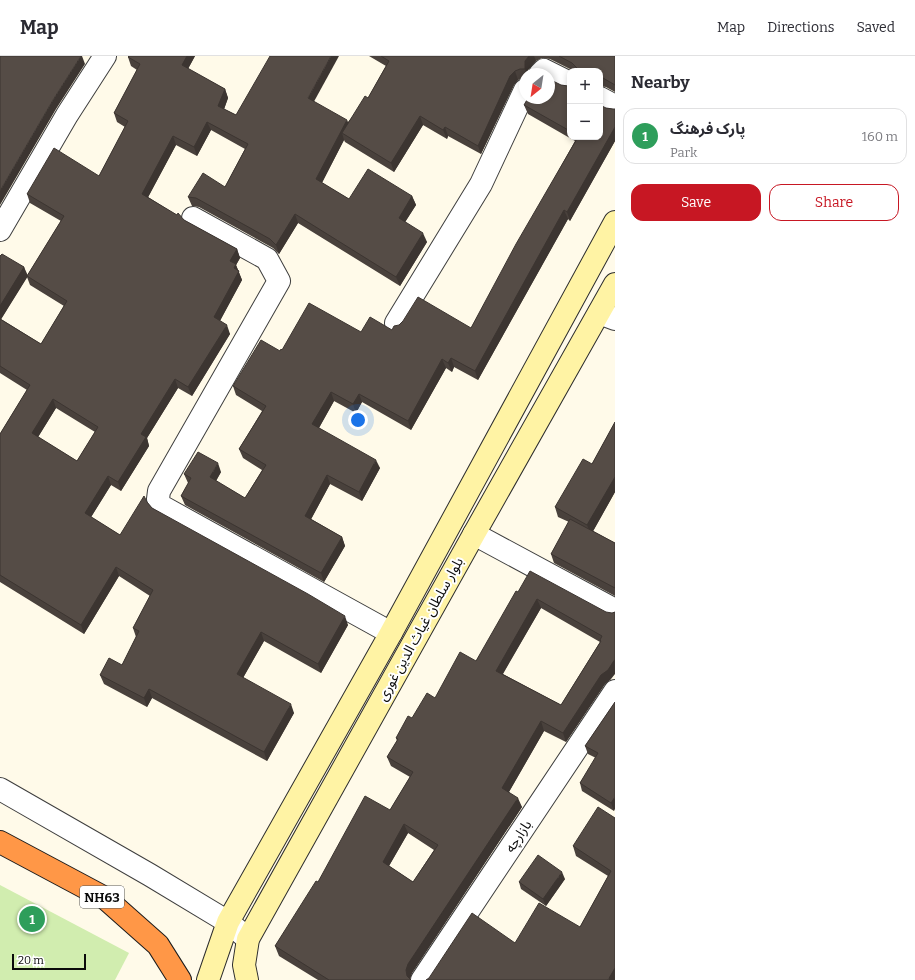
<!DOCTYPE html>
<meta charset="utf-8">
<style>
body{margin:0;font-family:Bitter,"Noto Sans Arabic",serif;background:#f7f7f7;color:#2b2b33}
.controls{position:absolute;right:12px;top:12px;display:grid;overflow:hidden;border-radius:8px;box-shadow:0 2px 6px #0003}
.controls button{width:36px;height:36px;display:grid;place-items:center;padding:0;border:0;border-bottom:1px solid #e1e1e2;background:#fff;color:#2b2b33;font:20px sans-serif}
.compass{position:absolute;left:519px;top:12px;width:36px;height:36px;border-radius:50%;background:#fff;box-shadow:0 2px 6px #0003;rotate:210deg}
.scale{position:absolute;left:12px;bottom:10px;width:74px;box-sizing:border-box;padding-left:4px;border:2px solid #0b0b0b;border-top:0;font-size:11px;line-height:14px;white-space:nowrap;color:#0b0b0b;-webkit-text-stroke:3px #fff;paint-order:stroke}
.you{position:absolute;left:358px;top:364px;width:14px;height:14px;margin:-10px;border:3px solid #fff;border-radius:50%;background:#1a73e8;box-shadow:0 0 0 6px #1a73e833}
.badge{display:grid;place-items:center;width:26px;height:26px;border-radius:50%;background:#c71723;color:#fff;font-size:13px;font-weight:700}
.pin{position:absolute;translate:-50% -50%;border:2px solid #fff;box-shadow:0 1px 4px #0006}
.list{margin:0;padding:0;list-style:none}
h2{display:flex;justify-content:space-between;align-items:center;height:52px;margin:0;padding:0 16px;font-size:17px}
h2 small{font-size:13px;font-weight:400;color:#7c7c81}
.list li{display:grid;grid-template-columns:26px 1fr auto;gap:12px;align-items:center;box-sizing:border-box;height:56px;margin:0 8px 8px;padding:0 8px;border:1px solid #e1e1e2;border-radius:12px}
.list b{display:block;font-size:15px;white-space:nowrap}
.list p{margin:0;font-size:13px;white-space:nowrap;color:#7c7c81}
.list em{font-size:13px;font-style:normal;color:#7c7c81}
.actions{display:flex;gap:8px;padding:12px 16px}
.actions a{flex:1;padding:9px 0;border:1px solid #c71723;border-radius:12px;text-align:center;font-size:14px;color:#c71723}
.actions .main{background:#c71723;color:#fff}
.map{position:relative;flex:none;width:615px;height:924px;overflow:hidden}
header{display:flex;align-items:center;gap:24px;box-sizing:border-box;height:56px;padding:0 20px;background:#fff;border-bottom:1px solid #e1e1e2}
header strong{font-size:19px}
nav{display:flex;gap:22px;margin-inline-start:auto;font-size:14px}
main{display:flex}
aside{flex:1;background:#fff}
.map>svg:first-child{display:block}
.green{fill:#d1edaf}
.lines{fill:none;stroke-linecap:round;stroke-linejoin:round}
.street-casing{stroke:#3e3e3e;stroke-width:24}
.secondary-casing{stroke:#2d2d2d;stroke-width:24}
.highway-casing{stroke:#1c1c1c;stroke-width:24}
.street{stroke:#fff;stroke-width:22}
.secondary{stroke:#fff3a4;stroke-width:22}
.highway{stroke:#ff9747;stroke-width:22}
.wall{fill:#49413c;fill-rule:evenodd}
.shaded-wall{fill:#3c3531}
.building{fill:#554c46;stroke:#3c3531;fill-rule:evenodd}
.labels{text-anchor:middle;stroke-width:4;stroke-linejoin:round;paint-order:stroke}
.shield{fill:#fff;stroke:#545454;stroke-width:1}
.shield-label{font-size:13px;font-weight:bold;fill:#0b0b0b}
.street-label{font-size:14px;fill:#0b0b0b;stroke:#fff}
</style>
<header>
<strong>Map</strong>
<nav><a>Map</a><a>Directions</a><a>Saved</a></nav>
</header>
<main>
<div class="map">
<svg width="615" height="924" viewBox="0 0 615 924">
<rect width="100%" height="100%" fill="#fffae9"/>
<path class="green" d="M0 829 129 897 115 924H0Z"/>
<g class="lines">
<defs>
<g id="street">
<path d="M540 18 544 14 570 27"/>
<path d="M600 42 615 50"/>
<path d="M193 162 267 203 279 225 159 435 158 443 161 450 391 577"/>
<path d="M0 174 67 59 105 0"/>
<path d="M599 257 615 263"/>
<path d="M396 267 481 128 525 34"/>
<path d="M474 478 615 554"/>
<path d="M0 733 150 819 228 866 248 883"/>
<path d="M422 924 615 635"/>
</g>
<g id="secondary">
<path d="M208 924 228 866 391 577 615 166"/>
<path d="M247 924 244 909 248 883 474 478 615 228"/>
</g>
<path id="highway" d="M0 786 105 842 158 889 180 924"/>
</defs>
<use href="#street" class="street-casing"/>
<use href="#secondary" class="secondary-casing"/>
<use href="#highway" class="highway-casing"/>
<use href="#street" class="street"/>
<use href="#secondary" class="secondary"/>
<use href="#highway" class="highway"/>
</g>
<g class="wall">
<path d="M129 0H195L188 13 225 33 228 42 224 53 236 59 314 46 348 66 368 42 386 10 369 0H615V36L606 31 600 30V15H574L550 3 542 2 536 5 528 14V18H525V22H524L518 24 514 29 481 98 448 80 447 83 423 69 394 116 345 86 344 84 322 127 349 143 412 140 416 149 405 166 427 186 400 230 298 167 279 198 273 192 199 151 192 150 188 141 225 131 245 93 211 74 197 100 176 89 148 141 184 164 237 193 240 202 236 209 242 224 220 265 230 278 192 340 178 332 147 382 149 390 121 435 111 429 91 461 120 479 147 446 152 452 348 569 321 617 264 585 243 622 294 657 267 705 152 642 147 651 104 628 100 619 122 609 136 581 133 572 150 540 119 520 84 578 0 526V378L27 334 0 317V200L24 211 27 220 61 165 30 147 27 138 99 120 125 71 117 66 114 57 137 14 131 10 128 1ZM27 221 30 229 64 250 41 288 1 263ZM56 352 95 376 77 405 38 381Z"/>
<path d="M561 29 568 30H570V81H600L606 52 613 53H615V85L570 165 568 163 478 324 454 311 452 316 446 312 411 374 362 346 356 357 334 345 319 372 380 412 362 445 330 428 311 463 342 481 345 490 324 526 185 449 181 440 188 428V427L184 418 221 416 216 425 245 442 262 414 243 402 239 393 262 355 236 339 233 330 280 295 282 294 361 276 392 274 471 272 575 85 528 58 524 49Z"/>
<path d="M615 366V436L593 475 615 487V540L554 507 551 498 569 466 558 461 555 451 592 408Z"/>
<path d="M518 536 606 556 611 623 605 628 566 686 544 675 509 736 522 751 412 917 410 923 411 924H318L279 900 275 890 318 826 390 754 410 721 391 710 387 701 397 685 396 682 412 662 435 642 476 605ZM541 552 600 586 561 649 503 618ZM408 777 434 794 413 826 389 810Z"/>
<path d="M615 646 614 755 582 735 580 727 596 702 588 698 585 690Z"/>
<path d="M615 762V924L515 887 580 871 608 820 576 800 573 790Z"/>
<path d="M565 823 546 850 521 833 519 826Z"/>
</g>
<g class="shaded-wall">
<path d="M81 0H82L85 8 56 53 0 149V135L53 44Z"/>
<path d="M187 0H195L185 18 182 9Z"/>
<path d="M331 0H339L311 51 308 42Z"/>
<path d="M529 0H534L536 5 528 14V18H527L525 13V5Z"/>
<path d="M515 15 518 24 514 29 481 98 478 90 510 20Z"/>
<path d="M225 33 228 42 222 59 218 50Z"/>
<path d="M420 60 423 69 394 116 391 107Z"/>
<path d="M347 64 351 73 342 77 344 84 319 132 316 123Z"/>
<path d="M207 66 211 74 197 100 194 91Z"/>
<path d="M445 71 448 80 447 83 443 74Z"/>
<path d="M615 71V85L570 165 567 156Z"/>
<path d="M173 80 176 89 145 147 142 138Z"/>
<path d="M412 140 416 149 402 171 399 162Z"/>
<path d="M564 154 568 163 478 324 475 315Z"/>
<path d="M295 158 298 167 279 198 276 189Z"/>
<path d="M423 177 427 186 400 230 396 221Z"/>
<path d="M237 193 240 202 236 209 242 224 217 270 214 261 230 205Z"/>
<path d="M24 211 28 220 0 265V250Z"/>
<path d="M227 269 230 278 192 340 188 331Z"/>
<path d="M451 302 454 311 452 316 448 307Z"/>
<path d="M442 303 446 312 411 374 408 365Z"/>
<path d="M175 323 178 332 147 382 149 390 121 435 118 426 141 378Z"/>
<path d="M331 336 334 345 316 377 312 368Z"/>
<path d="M359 338 362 346 356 357 353 348Z"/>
<path d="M53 343 56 352 35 386 32 377Z"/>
<path d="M376 404 380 412 362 445 359 436Z"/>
<path d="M218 407 221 416 213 430 210 421Z"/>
<path d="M327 419 330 428 308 469 305 460Z"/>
<path d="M108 420 111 429 88 466 85 457Z"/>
<path d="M615 421V436L591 479 587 469Z"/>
<path d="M342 481 345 490 324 526 321 517Z"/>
<path d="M116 511 119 520 84 578 81 569Z"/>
<path d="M537 543 541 552 499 624 496 615Z"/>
<path d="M345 560 348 569 321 617 318 608Z"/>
<path d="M261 576 264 585 240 627 237 618Z"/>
<path d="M615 603V618L611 623 605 628 566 686 563 677 601 619Z"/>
<path d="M149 633 152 642 147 651 144 642Z"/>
<path d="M291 648 294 657 267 705 264 696Z"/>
<path d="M541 665 544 675 506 741 502 732Z"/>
<path d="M615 741V753L614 755 611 747Z"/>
<path d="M518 742 522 751 412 917 410 923 407 920 406 914 408 908Z"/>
<path d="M404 768 408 777 386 815 383 806Z"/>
<path d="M562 816 565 823 546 850 543 843Z"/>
<path d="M615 912V924H608Z"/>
</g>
<g class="building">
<path d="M0 0H81L53 44 0 135Z"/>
<path d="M129 0H187L182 9 225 33 218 50 236 59 270 0H331L308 42 347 64 316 123 349 143 368 113 412 140 399 162 423 177 396 221 295 158 276 189 270 183 196 142 188 141 203 117 225 131 248 88 207 66 194 91 173 80 142 138 177 159 178 157 184 164 237 193 230 205 236 208 234 212 239 215 214 261 227 269 188 331 175 323 141 378 146 381 118 426 108 420 85 457 120 479 144 440 147 446 152 452 308 538 345 560 318 608 261 576 237 618 291 648 264 696 149 633 144 642 100 619 109 602 122 609 139 575 133 572 153 534 116 511 81 569 0 519V378L30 329 0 310V263L41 288 67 245 27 220 64 160 27 138 54 92 99 120 128 65 114 57 140 8 128 1ZM53 343 98 371 77 405 32 377Z"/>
<path d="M381 0H529L525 5V13H520L515 15 510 20 478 90 445 71 443 74 420 60 391 107 342 77 365 40 368 42 389 5Z"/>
<path d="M559 0H615V29L603 22 600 21V15H578L577 12 572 7Z"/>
<path d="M549 23 561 29 568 30H570V75L524 49 528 42H549Z"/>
<path d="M600 49 606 52 613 53H615V71L567 156 564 154 475 315 451 302 448 307 442 303 408 365 359 338 353 348 331 336 312 368 376 404 359 436 327 419 305 460 342 481 321 517 181 440 191 422 184 418 198 396 218 407 210 421 245 442 266 409 239 393 266 350 233 330 261 284 280 295 281 293 282 294 309 247 361 276 370 261 392 274 394 270 399 269 403 265 418 241 471 272 516 188 578 81H600Z"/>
<path d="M2 198 24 211 0 250V200Z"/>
<path d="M615 366V421L587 469 555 451 583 403 592 408Z"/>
<path d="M570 463 615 487V532L551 498Z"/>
<path d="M530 515 606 556 612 557 615 556V603L608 614 601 619 563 677 541 665 502 732 518 742 408 908 406 914 407 920 411 924H329L275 890 316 825 318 826 365 740 390 754 413 716 387 701 398 683 396 682 408 660 412 662 427 637 435 642 460 596 476 605 516 535 518 536ZM537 543 602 580 600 584 601 585 561 649 496 615ZM404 768 438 789 413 826 383 806Z"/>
<path d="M615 646V741L611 747 580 727 598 697 585 690Z"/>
<path d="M598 751 615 762V912L608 924H426L429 922 472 857 515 887 539 847 580 871 611 815 573 790Z"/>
<path d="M538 799 562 816 543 843 519 826Z"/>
</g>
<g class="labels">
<rect class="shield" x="80" y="830" width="44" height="22" rx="3"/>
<g class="shield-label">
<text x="102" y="846">NH63</text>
</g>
<g class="street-label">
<text transform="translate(420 573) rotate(-61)" y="5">بلوار سلطان غیاث الدین غوری</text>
<text transform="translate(518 780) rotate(-56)" y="5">بازارچه</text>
</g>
</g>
</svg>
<div class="controls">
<button>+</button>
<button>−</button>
</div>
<svg class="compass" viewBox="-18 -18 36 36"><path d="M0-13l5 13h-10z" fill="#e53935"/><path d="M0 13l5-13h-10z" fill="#7c7c81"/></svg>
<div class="scale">20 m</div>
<div class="you"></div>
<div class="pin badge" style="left:32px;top:863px;background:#2e9e5b">1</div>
</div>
<aside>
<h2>Nearby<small></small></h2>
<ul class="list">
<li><span class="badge" style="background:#2e9e5b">1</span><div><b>پارک فرهنگ</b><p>Park</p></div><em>160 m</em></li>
</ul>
<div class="actions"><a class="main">Save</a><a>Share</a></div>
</aside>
</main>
